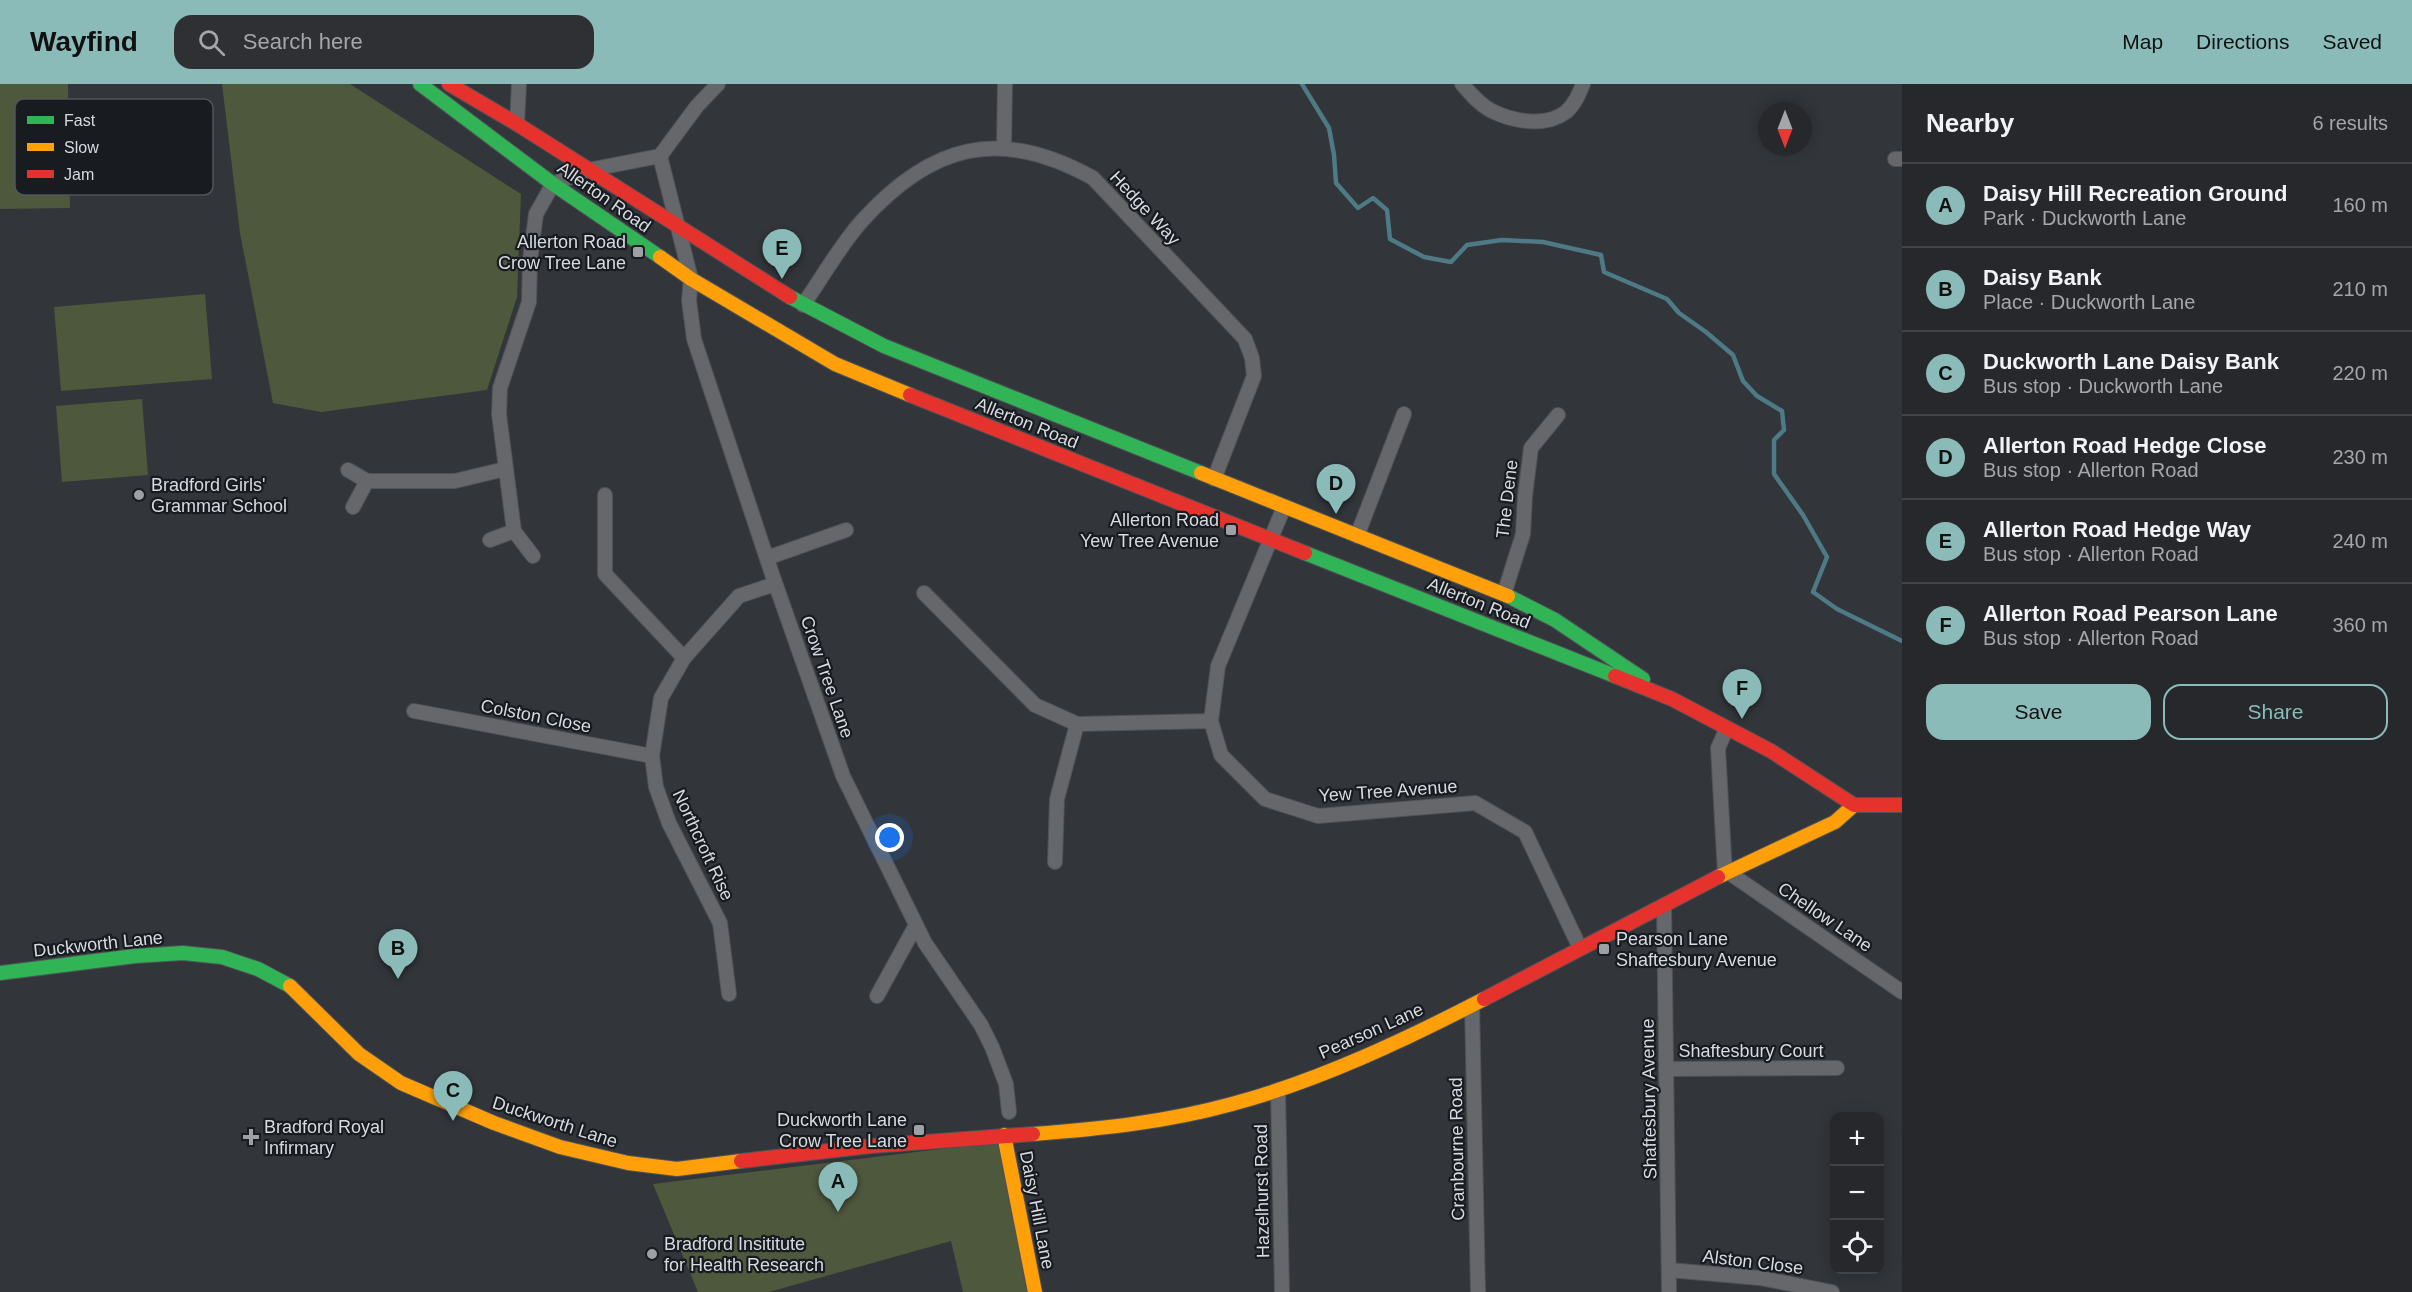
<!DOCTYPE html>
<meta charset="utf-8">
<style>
body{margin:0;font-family:Helvetica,sans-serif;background:#2e3034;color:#f1f3f6}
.controls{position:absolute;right:18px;bottom:18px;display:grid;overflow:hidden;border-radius:12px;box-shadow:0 3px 15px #0003}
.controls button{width:54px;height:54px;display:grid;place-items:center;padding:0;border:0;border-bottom:2px solid #424448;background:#26282c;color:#f1f3f6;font:30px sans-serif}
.compass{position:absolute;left:1758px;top:18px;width:54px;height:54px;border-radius:50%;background:#26282c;box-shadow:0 3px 15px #0003;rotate:180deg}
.you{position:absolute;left:890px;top:754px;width:21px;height:21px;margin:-15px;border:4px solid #fff;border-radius:50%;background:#1a73e8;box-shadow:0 0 0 9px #1a73e833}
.badge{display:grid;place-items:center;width:39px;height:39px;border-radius:50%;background:#8bbbb9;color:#111;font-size:20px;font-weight:700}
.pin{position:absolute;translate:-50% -50px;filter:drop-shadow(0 2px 3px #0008)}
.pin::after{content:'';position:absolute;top:32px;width:21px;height:18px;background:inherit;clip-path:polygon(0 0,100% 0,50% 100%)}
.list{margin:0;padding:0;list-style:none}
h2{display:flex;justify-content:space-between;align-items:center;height:78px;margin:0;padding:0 24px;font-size:26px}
h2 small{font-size:20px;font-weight:400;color:#a4a6a9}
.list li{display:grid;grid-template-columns:39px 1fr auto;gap:18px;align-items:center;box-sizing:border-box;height:84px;padding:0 24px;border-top:2px solid #424448}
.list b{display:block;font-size:22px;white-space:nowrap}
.list p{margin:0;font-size:20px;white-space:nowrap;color:#a4a6a9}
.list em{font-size:20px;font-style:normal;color:#a4a6a9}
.actions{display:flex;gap:12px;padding:18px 24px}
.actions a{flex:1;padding:14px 0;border:2px solid #8bbbb9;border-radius:18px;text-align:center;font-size:21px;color:#8bbbb9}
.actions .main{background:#8bbbb9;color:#111}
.icon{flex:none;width:33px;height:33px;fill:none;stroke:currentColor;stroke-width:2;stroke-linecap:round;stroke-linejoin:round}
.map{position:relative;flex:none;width:1902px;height:1208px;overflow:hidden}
header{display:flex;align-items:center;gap:36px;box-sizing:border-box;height:84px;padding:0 30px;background:#8bbbb9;color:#111}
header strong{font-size:28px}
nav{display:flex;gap:33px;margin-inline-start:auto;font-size:21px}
.search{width:420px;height:54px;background:#2e3034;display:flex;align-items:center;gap:15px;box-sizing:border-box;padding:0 21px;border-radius:18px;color:#a4a6a9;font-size:22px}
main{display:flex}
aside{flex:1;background:#26282c}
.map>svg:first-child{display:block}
.green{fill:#4e583d}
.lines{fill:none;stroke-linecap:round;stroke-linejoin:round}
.stream{stroke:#4d7a85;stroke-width:4.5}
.street-casing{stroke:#4f5257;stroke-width:16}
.fast-casing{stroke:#4f5257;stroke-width:16}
.slow-casing{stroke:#4f5257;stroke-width:16}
.jam-casing{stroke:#4f5257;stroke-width:16}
.street{stroke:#65676b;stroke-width:14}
.fast{stroke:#30b455;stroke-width:14}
.slow{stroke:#ff9f0a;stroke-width:14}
.jam{stroke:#e5322d;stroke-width:14}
.poi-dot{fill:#9da0a7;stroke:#181b20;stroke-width:2}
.labels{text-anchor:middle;stroke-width:4.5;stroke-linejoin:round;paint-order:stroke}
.street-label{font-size:18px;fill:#d6dae1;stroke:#181b20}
.poi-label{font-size:18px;fill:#d6dae1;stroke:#181b20;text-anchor:start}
.key{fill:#181b20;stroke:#51545a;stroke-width:1.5}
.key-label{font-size:16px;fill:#d6dae1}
</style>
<header>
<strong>Wayfind</strong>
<div class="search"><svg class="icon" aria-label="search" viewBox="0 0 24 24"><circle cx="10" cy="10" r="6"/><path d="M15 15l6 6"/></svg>Search here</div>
<nav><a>Map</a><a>Directions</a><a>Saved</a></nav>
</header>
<main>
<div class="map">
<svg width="1902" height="1208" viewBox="0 0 1902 1208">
<rect width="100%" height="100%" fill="#32353a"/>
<g class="green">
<path d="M0 0H68L70 124 0 125Z"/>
<path d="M222 0H350L521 110 517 213 487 306 321 328 273 319 240 149Z"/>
<path d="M205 210 212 295 61 307 54 223Z"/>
<path d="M142 315 148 391 62 398 56 322Z"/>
<path d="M998 1058 1027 1208H963L951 1157 769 1208H698L653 1100Z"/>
</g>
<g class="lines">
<path class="stream" d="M1302 0 1329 44 1334 71 1336 99 1358 124 1373 114 1387 126 1390 155 1424 173 1451 178 1467 161 1502 156 1543 158 1601 171 1604 188 1667 215 1679 229 1706 248 1733 271 1743 297 1757 312 1782 327 1784 346 1774 356V390L1803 431 1827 473 1813 508 1837 525 1902 557"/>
<defs>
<g id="street">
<path d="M1462 0C1471 10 1478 19 1490 26 1511 37 1545 44 1566 28 1575 20 1579 10 1583 0"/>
<path d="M517 40 519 0"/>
<path d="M1004 64 1005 0"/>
<path d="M660 72 691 195 689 216 694 255 772 490 843 692 925 859 981 941 992 963 1006 1000 1009 1028"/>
<path d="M1895 75H1902"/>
<path d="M803 221C822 194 839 163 861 138 931 60 999 42 1093 94L1245 255 1252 274 1254 292 1214 395"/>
<path d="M348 386 367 397"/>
<path d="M605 411V490L684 574"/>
<path d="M353 423 367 397H455L505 385"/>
<path d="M1284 423 1218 582 1211 637 1221 671 1265 715 1318 732 1475 719 1525 748 1580 864"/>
<path d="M1357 452 1404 330"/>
<path d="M490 456 514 447"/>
<path d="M533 472 514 447 499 330 500 304 529 218 530 176 536 130 553 100 588 86 660 72 697 22 718 0"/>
<path d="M767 474 846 446"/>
<path d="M924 509 1035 621 1077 640 1211 637"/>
<path d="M1504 510 1523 450 1525 412 1531 364 1558 331"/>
<path d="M414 627 652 672"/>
<path d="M1055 778 1057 715 1077 640"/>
<path d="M1728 788 1902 908"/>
<path d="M1725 790 1718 664 1727 644"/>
<path d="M1664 821 1669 1208"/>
<path d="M729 910 720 839 669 739 656 703 652 672 661 614 684 574 739 512 775 500"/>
<path d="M877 912 916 841"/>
<path d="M1472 921 1478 1208"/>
<path d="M1666 985 1837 984"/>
<path d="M1278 1006 1282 1208"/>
<path d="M1669 1186 1760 1194 1832 1208"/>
</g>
<g id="fast">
<path d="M420 0 553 100 660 173"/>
<path d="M790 213 884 262 1201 389"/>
<path d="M1305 469 1615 592"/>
<path d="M1508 512 1555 536 1643 595"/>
<path d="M0 889 135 872 183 869 222 873 258 885 290 902"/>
</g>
<g id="slow">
<path d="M660 173 691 195 835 280 910 311"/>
<path d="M1201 389 1508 512"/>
<path d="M1718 793 1835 738 1854 721"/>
<path d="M290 902 359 970 401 999 494 1039 560 1063 628 1079 677 1085 741 1077"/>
<path d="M1033 1050C1100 1045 1167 1038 1232 1020 1318 997 1405 956 1484 915"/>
<path d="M1004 1051 1035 1208"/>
</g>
<g id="jam">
<path d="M449 0 517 40 790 213"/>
<path d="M910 311 1305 469"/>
<path d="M1615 592 1672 615 1771 667 1854 721H1902"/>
<path d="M1484 915 1718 793"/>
<path d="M741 1077 871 1062 1033 1050"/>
</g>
</defs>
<use href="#street" class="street-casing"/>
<use href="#fast" class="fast-casing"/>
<use href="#slow" class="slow-casing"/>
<use href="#jam" class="jam-casing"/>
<use href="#street" class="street"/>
<use href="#fast" class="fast"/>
<use href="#slow" class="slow"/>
<use href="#jam" class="jam"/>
</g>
<g class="poi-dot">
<rect x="632" y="162" width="12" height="12" rx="3"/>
<circle cx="139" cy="411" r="6"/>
<rect x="1225" y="440" width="12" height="12" rx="3"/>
<rect x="1598" y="859" width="12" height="12" rx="3"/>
<rect x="913" y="1040" width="12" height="12" rx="3"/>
<path d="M248 1044h6v6h6v6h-6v6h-6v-6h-6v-6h6z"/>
<circle cx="652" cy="1170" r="6"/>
</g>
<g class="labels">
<g class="street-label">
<text transform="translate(604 113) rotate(35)" y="6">Allerton Road</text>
<text transform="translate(1145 124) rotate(47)" y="6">Hedge Way</text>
<text transform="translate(1027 339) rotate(22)" y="6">Allerton Road</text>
<text transform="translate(1507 415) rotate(-83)" y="6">The Dene</text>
<text transform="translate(1479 519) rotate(22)" y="6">Allerton Road</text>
<text transform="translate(827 593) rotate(71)" y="6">Crow Tree Lane</text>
<text transform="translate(536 632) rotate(11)" y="6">Colston Close</text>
<text transform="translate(1388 707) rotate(-4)" y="6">Yew Tree Avenue</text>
<text transform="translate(703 761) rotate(65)" y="6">Northcroft Rise</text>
<text transform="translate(1825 833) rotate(34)" y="6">Chellow Lane</text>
<text transform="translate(98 860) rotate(-6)" y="6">Duckworth Lane</text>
<text transform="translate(1371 947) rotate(-24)" y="6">Pearson Lane</text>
<text x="1751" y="973">Shaftesbury Court</text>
<text transform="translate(1649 1015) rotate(-91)" y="6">Shaftesbury Avenue</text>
<text transform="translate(555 1038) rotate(18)" y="6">Duckworth Lane</text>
<text transform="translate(1457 1065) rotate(-91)" y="6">Cranbourne Road</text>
<text transform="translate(1262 1107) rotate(-91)" y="6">Hazelhurst Road</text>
<text transform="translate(1037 1126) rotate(79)" y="6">Daisy Hill Lane</text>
<text transform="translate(1753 1178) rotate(7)" y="6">Alston Close</text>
</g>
<g class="poi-label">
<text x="626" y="164" text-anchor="end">Allerton Road<tspan x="626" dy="21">Crow Tree Lane</tspan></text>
<text x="151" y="407">Bradford Girls'<tspan x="151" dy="21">Grammar School</tspan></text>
<text x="1219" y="442" text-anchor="end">Allerton Road<tspan x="1219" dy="21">Yew Tree Avenue</tspan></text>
<text x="1616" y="861">Pearson Lane<tspan x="1616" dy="21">Shaftesbury Avenue</tspan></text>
<text x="907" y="1042" text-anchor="end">Duckworth Lane<tspan x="907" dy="21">Crow Tree Lane</tspan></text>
<text x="264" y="1049">Bradford Royal<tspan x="264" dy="21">Infirmary</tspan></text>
<text x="664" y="1166">Bradford Insititute<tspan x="664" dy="21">for Health Research</tspan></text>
</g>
</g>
<rect x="15" y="15" width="198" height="96" rx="9" class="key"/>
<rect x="27" y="32" width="27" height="8" fill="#30b455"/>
<rect x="27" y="59" width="27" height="8" fill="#ff9f0a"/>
<rect x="27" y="86" width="27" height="8" fill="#e5322d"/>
<g class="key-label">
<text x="64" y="42">Fast</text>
<text x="64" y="69">Slow</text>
<text x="64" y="96">Jam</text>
</g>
</svg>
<div class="controls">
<button>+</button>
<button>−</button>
<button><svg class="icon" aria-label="locate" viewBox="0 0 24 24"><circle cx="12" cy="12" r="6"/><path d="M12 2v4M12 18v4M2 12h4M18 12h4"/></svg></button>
</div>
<svg class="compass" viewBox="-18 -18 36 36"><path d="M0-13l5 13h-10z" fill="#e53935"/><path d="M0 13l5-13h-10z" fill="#a4a6a9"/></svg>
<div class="you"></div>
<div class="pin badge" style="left:838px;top:1128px">A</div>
<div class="pin badge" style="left:398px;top:895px">B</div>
<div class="pin badge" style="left:453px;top:1037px">C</div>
<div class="pin badge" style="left:1336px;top:430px">D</div>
<div class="pin badge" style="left:782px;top:195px">E</div>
<div class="pin badge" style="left:1742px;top:635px">F</div>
</div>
<aside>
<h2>Nearby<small>6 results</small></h2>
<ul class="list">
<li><span class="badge">A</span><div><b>Daisy Hill Recreation Ground</b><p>Park · Duckworth Lane</p></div><em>160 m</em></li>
<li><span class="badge">B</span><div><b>Daisy Bank</b><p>Place · Duckworth Lane</p></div><em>210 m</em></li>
<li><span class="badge">C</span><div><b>Duckworth Lane Daisy Bank</b><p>Bus stop · Duckworth Lane</p></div><em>220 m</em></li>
<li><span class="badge">D</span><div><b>Allerton Road Hedge Close</b><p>Bus stop · Allerton Road</p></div><em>230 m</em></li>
<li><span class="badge">E</span><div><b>Allerton Road Hedge Way</b><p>Bus stop · Allerton Road</p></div><em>240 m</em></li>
<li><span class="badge">F</span><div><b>Allerton Road Pearson Lane</b><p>Bus stop · Allerton Road</p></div><em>360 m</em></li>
</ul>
<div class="actions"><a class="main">Save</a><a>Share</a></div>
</aside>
</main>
